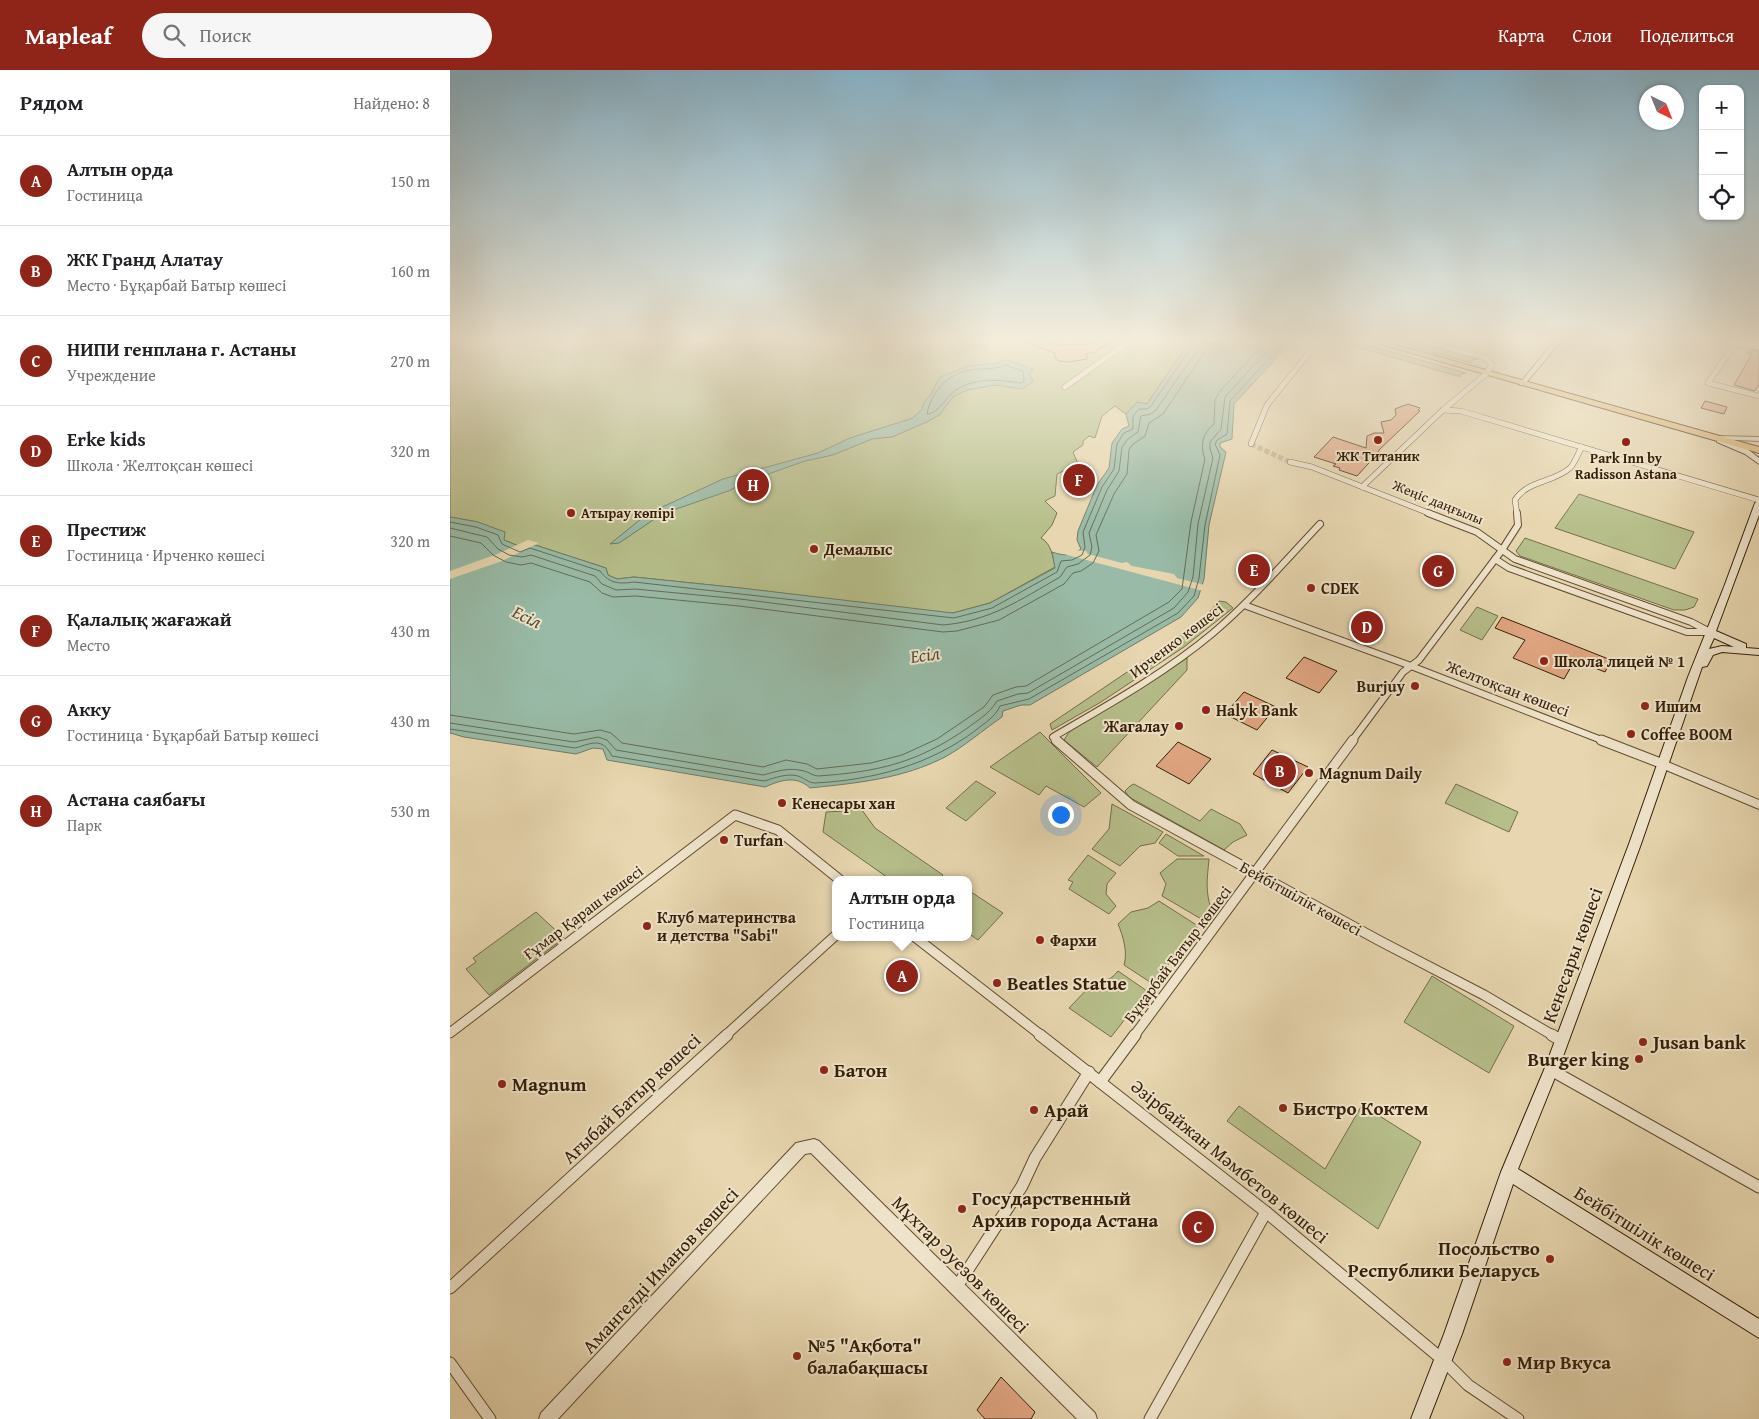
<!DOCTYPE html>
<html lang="ru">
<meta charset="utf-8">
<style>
body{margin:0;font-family:"Gentium Book Plus",serif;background:#f6f6f6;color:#202124}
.controls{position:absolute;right:15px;top:15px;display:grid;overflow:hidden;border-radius:10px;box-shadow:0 1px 4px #0004}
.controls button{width:45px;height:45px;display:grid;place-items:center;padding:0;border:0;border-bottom:1px solid #e0e0e0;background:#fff;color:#202124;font:25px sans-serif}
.compass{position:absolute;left:1189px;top:15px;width:45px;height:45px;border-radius:50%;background:#fff;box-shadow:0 1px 4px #0004;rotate:137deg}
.you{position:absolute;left:610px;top:744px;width:18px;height:18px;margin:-12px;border:4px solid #fff;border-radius:50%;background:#1a73e8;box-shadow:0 0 0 8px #1a73e833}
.badge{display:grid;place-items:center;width:32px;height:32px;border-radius:50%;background:#8f2418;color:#fff;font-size:16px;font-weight:700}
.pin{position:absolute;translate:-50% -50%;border:2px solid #fff;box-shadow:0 1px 5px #0006}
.popup{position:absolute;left:382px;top:806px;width:140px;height:65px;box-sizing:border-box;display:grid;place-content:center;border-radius:10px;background:#fff;filter:drop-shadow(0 1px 4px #0005);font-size:16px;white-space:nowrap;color:#757577}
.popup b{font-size:19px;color:#202124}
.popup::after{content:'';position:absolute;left:50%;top:100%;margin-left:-10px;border:10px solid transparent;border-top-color:#fff}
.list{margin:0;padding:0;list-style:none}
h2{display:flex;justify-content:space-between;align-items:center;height:65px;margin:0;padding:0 20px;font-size:21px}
h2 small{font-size:16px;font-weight:400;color:#757577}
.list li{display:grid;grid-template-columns:32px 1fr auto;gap:15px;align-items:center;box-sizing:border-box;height:90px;padding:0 20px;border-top:1px solid #e0e0e0}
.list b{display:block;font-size:19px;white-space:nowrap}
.list p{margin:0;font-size:16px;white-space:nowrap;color:#757577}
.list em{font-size:16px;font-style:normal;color:#757577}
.icon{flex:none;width:28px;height:28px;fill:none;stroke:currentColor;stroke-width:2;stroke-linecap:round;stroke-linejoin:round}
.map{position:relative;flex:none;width:1309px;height:1349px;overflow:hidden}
header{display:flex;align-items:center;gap:30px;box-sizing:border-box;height:70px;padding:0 25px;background:#8f2418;color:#fff}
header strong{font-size:24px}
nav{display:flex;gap:28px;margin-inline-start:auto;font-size:18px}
.search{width:350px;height:45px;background:#f6f6f6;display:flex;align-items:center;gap:12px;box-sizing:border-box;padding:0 18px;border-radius:28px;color:#757577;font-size:19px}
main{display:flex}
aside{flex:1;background:#fff}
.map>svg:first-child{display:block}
.green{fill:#b6be8a;stroke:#756e48}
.water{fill:#98baa6;stroke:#707c66}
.pier{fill:#e7d6af}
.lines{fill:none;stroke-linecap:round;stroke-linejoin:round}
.shore{stroke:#666c56;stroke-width:1}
.building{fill:#e3a784;stroke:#341e06}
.minor-tunnel{stroke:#c3b18d;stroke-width:5;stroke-dasharray:5 2.5;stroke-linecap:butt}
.minor-far3-casing{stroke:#614c30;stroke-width:6}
.minor-far2-casing{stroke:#614c30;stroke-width:8}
.minor-far1-casing{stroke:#614c30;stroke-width:11}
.minor-casing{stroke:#614c30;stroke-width:13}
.tertiary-casing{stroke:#614c30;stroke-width:2}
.secondary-casing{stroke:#341e06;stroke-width:2}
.primary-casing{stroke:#341e06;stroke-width:2}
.minor-far3{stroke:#efe4cb;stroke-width:5}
.minor-far2{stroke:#efe4cb;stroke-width:6}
.minor-far1{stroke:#efe4cb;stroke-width:9}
.minor{stroke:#efe4cb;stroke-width:11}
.tertiary{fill:#efe4cb;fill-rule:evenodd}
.secondary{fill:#efe4cb;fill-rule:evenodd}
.primary{fill:#e4bb78;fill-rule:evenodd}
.poi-dot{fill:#8f2418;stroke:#efe4cb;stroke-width:2}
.labels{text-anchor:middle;stroke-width:4;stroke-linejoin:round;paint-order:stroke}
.far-poi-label{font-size:14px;font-weight:bold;fill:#341e06;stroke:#efe4cb}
.far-street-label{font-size:14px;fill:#341e06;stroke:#efe4cb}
.poi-label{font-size:16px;font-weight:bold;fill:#341e06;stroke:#efe4cb;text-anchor:start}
.street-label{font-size:16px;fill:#341e06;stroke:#efe4cb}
.water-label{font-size:18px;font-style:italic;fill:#524d36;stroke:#efe4cb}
.near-street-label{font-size:19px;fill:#341e06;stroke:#efe4cb}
.near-poi-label{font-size:19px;font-weight:bold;fill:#341e06;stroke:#efe4cb;text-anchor:start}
</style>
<header>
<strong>Mapleaf</strong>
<div class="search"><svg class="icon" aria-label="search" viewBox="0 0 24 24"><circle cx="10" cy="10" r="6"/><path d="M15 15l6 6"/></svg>Поиск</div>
<nav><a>Карта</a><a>Слои</a><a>Поделиться</a></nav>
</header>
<main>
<aside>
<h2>Рядом<small>Найдено: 8</small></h2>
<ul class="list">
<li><span class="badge">A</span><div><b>Алтын орда</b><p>Гостиница</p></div><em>150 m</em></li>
<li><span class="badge">B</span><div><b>ЖК Гранд Алатау</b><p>Место · Бұқарбай Батыр көшесі</p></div><em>160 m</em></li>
<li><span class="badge">C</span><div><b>НИПИ генплана г. Астаны</b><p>Учреждение</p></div><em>270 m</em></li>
<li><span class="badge">D</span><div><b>Erke kids</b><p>Школа · Желтоқсан көшесі</p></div><em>320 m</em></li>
<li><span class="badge">E</span><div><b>Престиж</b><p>Гостиница · Ирченко көшесі</p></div><em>320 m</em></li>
<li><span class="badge">F</span><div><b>Қалалық жағажай</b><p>Место</p></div><em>430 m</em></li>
<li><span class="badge">G</span><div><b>Акку</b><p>Гостиница · Бұқарбай Батыр көшесі</p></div><em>430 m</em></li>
<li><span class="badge">H</span><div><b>Астана саябағы</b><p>Парк</p></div><em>530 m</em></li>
</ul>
</aside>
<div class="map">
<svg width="1309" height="1349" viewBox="0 0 1309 1349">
<rect width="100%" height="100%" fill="#e7d6af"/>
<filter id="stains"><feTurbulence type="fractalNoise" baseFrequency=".004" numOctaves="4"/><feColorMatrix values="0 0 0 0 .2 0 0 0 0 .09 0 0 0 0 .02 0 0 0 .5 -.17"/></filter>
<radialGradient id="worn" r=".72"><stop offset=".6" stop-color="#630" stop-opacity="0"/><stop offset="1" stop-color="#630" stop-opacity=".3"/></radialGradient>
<g class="green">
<path d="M0 268H742L697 334 676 344 665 336 652 346 645 368 639 366 633 371V375L623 382 628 394 607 404 605 426 595 431 607 443 602 455 591 468C601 473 603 487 605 497L540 533 503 543H494L289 518 184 507 167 509 158 505 156 498 79 473 71 477 54 470 28 452 0 447Z"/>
<path d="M894 268 1016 303 1010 304 1011 307 885 271Z"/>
<path d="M945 268H954L1028 289 1022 290V293L963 277Z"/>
<path d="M1129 424 1244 462 1225 499 1105 458Z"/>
<path d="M1075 468 1248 529 1244 537 1235 540H1224L1070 486 1066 481Z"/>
<path d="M769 531 776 532 783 538 734 577 651 632 602 660 600 654 750 553Z"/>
<path d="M1027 537 1048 546 1032 570 1010 560Z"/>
<path d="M737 588V600L647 697 614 670 619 662Z"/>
<path d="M590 662 651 723 634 737 596 716 589 725 540 697Z"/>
<path d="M526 711 546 723 516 751 496 738Z"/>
<path d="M684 714 750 751 761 739 790 754 797 765 783 772 774 780 679 727 675 721 680 716Z"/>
<path d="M1006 714 1068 742 1059 762 995 733Z"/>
<path d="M662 734 713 762 705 773 690 776 670 796 642 779 659 759Z"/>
<path d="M412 740 425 758 493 805 488 810H441L373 762 376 742Z"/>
<path d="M716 764 754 786H728L709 773Z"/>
<path d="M638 785 666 803 657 814 656 824 666 836 659 844 619 819 623 812 618 810Z"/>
<path d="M727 789H759C757 811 755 821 762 842L753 850 712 826 716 814 710 803Z"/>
<path d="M518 820 553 843 528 870 518 863Z"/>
<path d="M709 831 748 856 703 914 674 895C678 882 673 866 668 854L681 842 698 838Z"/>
<path d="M86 842 114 868 39 925 16 899 26 892 23 888Z"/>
<path d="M668 901 697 921 661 967 619 938 645 911C656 911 661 910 668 901Z"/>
<path d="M982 906 1064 956 1039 1003 954 952Z"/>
<path d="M912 1035 971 1072 928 1159 777 1051 789 1036 875 1099Z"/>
</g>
<g class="water">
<path d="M742 268H845L784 334 782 369 770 373V377L776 382 759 455 754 509 748 528 731 547 580 635H571L553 641 552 647C533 660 515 676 495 687 452 709 407 713 360 718 346 705 331 710 315 717L157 690 153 679 143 678 126 684 14 667 0 663V447L28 452 55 462 54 470 71 477 79 473 156 498 158 505 167 509 184 507 291 518 503 543 540 533 605 498 602 482C614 486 620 486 631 479L627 470 628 461 647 415 659 398 662 373 672 359 679 356 676 344 687 332 697 334Z"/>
<path d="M552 290H557L583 299 579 305 584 311 572 319 545 315 517 320 503 327 489 345 479 351 442 367 422 369 383 385 355 391 293 413 281 420 212 444 169 473 160 474 197 444 273 409 368 383 400 368 463 348 472 339 473 334 481 324 490 307 518 296 549 293Z"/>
</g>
<g class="pier">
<path d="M78 470 89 473 52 491 0 509V501L47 484Z"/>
<path d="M624 480 636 481 638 484 672 493 677 492 682 496 724 504 727 508 755 515 753 521 610 483Z"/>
</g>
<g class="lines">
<g class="shore">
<path d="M556 295 573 301 574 311 571 313C550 310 525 307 506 320 497 326 488 344 477 344 481 322 498 303 521 300 533 298 545 300 556 295Z"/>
<path d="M0 452 26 457 48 465 52 474 70 482 80 478 150 501C160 514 169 514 184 512L504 548 542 538 607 502 611 491 622 490 632 485 635 477 633 462 652 417 664 399 667 374 674 363 683 359V346L689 339H697L701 336 744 273 745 268"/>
<path d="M0 458 37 467 48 479 59 485 72 487 81 485 145 506 152 514 166 520 185 519 290 529 493 555C540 551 570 530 610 507L617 497 628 494 640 485 642 477 639 463 657 420 669 401 672 377 678 369 688 362 691 346 701 344 706 340 750 276 752 268"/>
<path d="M0 466 31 473 43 485 56 492 71 495 81 493 140 512 152 523 163 527 186 526 289 536 493 562 507 561 549 550 614 514 623 503 631 501 643 493 649 481 646 465 664 424 677 404 679 380 682 375 695 366 699 353 713 344 756 280 759 268"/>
<path d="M0 645 124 664 150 660 161 663 172 673 313 697 336 690 357 694 367 699 421 693 452 685 487 669 534 637 543 625 566 617 576 616 719 532 732 519 741 452 755 389C750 375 752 364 764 354L765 330 770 321 819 268"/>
<path d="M0 653 124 672 148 667 157 670 166 680 313 705C328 701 339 697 354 701 359 702 363 706 368 706 427 702 467 693 516 659 528 650 539 644 547 631L568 624 578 623 724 538 738 522 743 507 748 454 763 388 760 379V372L771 359 775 327 829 268"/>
<path d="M0 659 125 678C143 673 152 667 162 686L314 711C325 708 336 703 348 706 354 708 359 713 365 713 423 710 480 695 526 660 536 652 545 647 550 636L579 629 728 543 744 526 749 508 755 455 770 385 765 374 767 370 777 364 780 331 838 268"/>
</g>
</g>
<g class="building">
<path d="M583 268H591L611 275 638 274V268H672L648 279 645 283H637V289L618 292 609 291 605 288V283L575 272Z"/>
<path d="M1299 280 1309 281V314L1305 321 1284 315 1302 284 1297 283Z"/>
<path d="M1255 331 1277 337 1274 344 1251 338Z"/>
<path d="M958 334 970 338 968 340 970 341 930 379 928 382H929L907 406 889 400 890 398 883 396 886 394 864 387 883 367 916 378 917 366 924 363H934L931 352 941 350 946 345 945 339Z"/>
<path d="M1052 547 1161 590 1155 602 1125 590 1114 609 1063 588 1075 570 1045 558Z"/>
<path d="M854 587 887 601 869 623 836 608Z"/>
<path d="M794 622 826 637 807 660 775 644Z"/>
<path d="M728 672 761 689 739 714 706 696Z"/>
<path d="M822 680 858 697 838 723 803 704Z"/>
<path d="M551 1307 585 1342 581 1349H535L527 1340Z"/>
</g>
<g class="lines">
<path class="minor-tunnel" d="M801 374 840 392"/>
<defs>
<g id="minor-far3">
<path d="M1309 277 1285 274 1258 313 1309 326"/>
<path d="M615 317 684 268"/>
<path d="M993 340 1011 341 1309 430"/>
<path d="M801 374 817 335 871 268"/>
<path d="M840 392 862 397 981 444"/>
<path d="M912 417 993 340 1036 304 1042 295 1036 288 963 268"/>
<path d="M1067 444 1065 430C1078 410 1103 413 1120 398 1125 393 1128 383 1132 377"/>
</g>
<g id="minor-far2">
<path d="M978 443 1027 462 1065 489 1241 552 1260 562"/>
<path d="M1045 489 1059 498 1237 562H1258"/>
<path d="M794 535 961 596 1154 671"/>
<path d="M608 671 603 667C658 635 714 604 763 563 802 530 835 491 870 454"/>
<path d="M902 671 953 602 969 590 1052 480 1068 455 1067 443"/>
</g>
<g id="minor-far1">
<path d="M606 670 681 735 930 871 1034 925 1104 966"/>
<path d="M1151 670 1213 694"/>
<path d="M465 867 592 966"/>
<path d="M0 963 285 745 328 760 390 810"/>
<path d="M275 966 386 865"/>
<path d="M684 966 903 670"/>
</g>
<g id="minor">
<path d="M590 965 816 1142 993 1290 1018 1315 1068 1349"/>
<path d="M1102 965 1112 971"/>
<path d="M1101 1000 1309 1117"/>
<path d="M650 1012 685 965"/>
<path d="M0 1218 277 965"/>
<path d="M506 1218 572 1116 585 1088 639 1002"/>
<path d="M0 1293 40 1349"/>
<path d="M700 1349 816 1142"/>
</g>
<g id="tertiary">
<path d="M1107 268H1114L1074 315H1070V313Z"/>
<path d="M1266 366 1309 367V371L1264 369V367Z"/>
<path d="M1213 690 1309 730V739L1209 697 1208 694 1209 691Z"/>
<path d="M364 1069 369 1071 645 1343 647 1349H627L361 1083 355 1084 108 1349H89L91 1343 346 1073Z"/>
</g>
<g id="secondary">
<path d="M1267 368C1280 367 1299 379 1309 388V394L1295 384 1267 372Z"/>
<path d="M1309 430V445L1266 561 1296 574V578L1309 579V585L1272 582 1263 585 1257 596 1252 597 1191 774 1108 1000 1068 1099 1309 1249V1268L1063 1114 1012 1264 979 1349H961L994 1264 1051 1102 1094 1000 1179 774 1238 607 1274 517 1305 433ZM1264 568 1284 577 1272 576 1259 579Z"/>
</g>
<path id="primary" d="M909 268H922L1309 377V383Z"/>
</defs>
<use href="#minor-far3" class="minor-far3-casing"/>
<use href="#minor-far2" class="minor-far2-casing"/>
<use href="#minor-far1" class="minor-far1-casing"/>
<use href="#minor" class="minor-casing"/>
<use href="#tertiary" class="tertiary-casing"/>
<use href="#secondary" class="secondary-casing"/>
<use href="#primary" class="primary-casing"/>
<use href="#minor-far3" class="minor-far3"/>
<use href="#minor-far2" class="minor-far2"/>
<use href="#minor-far1" class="minor-far1"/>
<use href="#minor" class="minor"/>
<use href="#tertiary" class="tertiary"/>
<use href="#secondary" class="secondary"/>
<use href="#primary" class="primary"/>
</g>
<linearGradient id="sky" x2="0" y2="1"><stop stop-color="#88b6ce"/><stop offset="0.59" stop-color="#f4eddb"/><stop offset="1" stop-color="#f4eddb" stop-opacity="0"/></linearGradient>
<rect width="1309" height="457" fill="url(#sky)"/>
<g class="poi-dot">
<circle cx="928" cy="370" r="5"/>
<circle cx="1176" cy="372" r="5"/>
<circle cx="121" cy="443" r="5"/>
<circle cx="364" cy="479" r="5"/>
<circle cx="861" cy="518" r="5"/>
<circle cx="1094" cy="591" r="5"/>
<circle cx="965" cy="616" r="5"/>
<circle cx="1195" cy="636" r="5"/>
<circle cx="756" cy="640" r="5"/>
<circle cx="729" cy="656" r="5"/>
<circle cx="1181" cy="664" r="5"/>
<circle cx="859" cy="703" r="5"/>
<circle cx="332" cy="733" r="5"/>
<circle cx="274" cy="770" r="5"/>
<circle cx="197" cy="856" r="5"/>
<circle cx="590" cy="870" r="5"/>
<circle cx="547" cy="913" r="5"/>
<circle cx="1193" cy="972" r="5"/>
<circle cx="1189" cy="989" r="5"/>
<circle cx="374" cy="1000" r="5"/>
<circle cx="52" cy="1014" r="5"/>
<circle cx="833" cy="1038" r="5"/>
<circle cx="584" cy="1040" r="5"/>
<circle cx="512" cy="1139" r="5"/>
<circle cx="1100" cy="1189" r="5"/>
<circle cx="347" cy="1286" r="5"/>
<circle cx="1057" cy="1292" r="5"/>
</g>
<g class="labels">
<g class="far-poi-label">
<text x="928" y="391">ЖК Титаник</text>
<text x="1176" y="393">Park Inn by<tspan x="1176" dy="16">Radisson Astana</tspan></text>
<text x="131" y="448" text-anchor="start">Атырау көпірі</text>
</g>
<g class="far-street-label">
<text transform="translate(988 432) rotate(22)" y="5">Жеңіс даңғылы</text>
</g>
<g class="poi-label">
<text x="374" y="485">Демалыс</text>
<text x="871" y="524">CDEK</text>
<text x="1104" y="597">Школа лицей № 1</text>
<text x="955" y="622" text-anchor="end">Burjuy</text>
<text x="1205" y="642">Ишим</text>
<text x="766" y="646">Halyk Bank</text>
<text x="719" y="662" text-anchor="end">Жагалау</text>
<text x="1191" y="670">Coffee BOOM</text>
<text x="869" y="709">Magnum Daily</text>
<text x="342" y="739">Кенесары хан</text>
<text x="284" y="776">Turfan</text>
<text x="207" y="853">Клуб материнства<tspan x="207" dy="18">и детства "Sabi"</tspan></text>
<text x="600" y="876">Фархи</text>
</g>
<g class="street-label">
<text transform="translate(726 570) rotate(-37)" y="6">Ирченко көшесі</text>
<text transform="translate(1058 618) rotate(21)" y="6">Желтоқсан көшесі</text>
<text transform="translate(851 828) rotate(29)" y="6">Бейбітшілік көшесі</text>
<text transform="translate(133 842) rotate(-37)" y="6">Ғұмар Қараш көшесі</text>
<text transform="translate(727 884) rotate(-53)" y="6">Бұқарбай Батыр көшесі</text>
</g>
<g class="water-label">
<text transform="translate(77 547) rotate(26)" y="6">Есіл</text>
<text transform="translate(475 585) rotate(-8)" y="6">Есіл</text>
</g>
<g class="near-street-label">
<text transform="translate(1122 885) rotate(-70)" y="7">Кенесары көшесі</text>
<text transform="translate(181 1028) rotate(-43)" y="7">Ағыбай Батыр көшесі</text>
<text transform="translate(780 1091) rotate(39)" y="7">Әзірбайжан Мәмбетов көшесі</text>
<text transform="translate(1195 1163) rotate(32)" y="7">Бейбітшілік көшесі</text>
<text transform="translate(511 1194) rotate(45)" y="7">Мұхтар Әуезов көшесі</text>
<text transform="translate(210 1200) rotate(-47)" y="7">Амангелді Иманов көшесі</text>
</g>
<g class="near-poi-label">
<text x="557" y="920">Beatles Statue</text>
<text x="1203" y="979">Jusan bank</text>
<text x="1179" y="996" text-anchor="end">Burger king</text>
<text x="384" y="1007">Батон</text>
<text x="62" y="1021">Magnum</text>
<text x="843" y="1045">Бистро Коктем</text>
<text x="594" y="1047">Арай</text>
<text x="522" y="1135">Государственный<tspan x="522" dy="22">Архив города Астана</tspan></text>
<text x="1090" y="1185" text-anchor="end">Посольство<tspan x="1090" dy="22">Республики Беларусь</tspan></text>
<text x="357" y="1282">№5 "Ақбота"<tspan x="357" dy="22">балабақшасы</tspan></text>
<text x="1067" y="1299">Мир Вкуса</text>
</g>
</g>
<rect width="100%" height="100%" filter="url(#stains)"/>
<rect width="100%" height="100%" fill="url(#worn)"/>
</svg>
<div class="controls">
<button>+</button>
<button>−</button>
<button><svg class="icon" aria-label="locate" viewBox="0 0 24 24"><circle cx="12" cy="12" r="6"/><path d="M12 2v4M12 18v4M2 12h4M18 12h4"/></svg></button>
</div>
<svg class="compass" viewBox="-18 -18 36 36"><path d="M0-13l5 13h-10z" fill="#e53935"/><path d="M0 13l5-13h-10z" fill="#757577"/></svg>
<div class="you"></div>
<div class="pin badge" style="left:452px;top:906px">A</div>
<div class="popup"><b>Алтын орда</b>Гостиница</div>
<div class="pin badge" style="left:830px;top:701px">B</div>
<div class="pin badge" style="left:748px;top:1157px">C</div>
<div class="pin badge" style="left:917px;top:557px">D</div>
<div class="pin badge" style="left:804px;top:500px">E</div>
<div class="pin badge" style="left:629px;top:410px">F</div>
<div class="pin badge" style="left:988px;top:501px">G</div>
<div class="pin badge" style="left:303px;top:415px">H</div>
</div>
</main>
